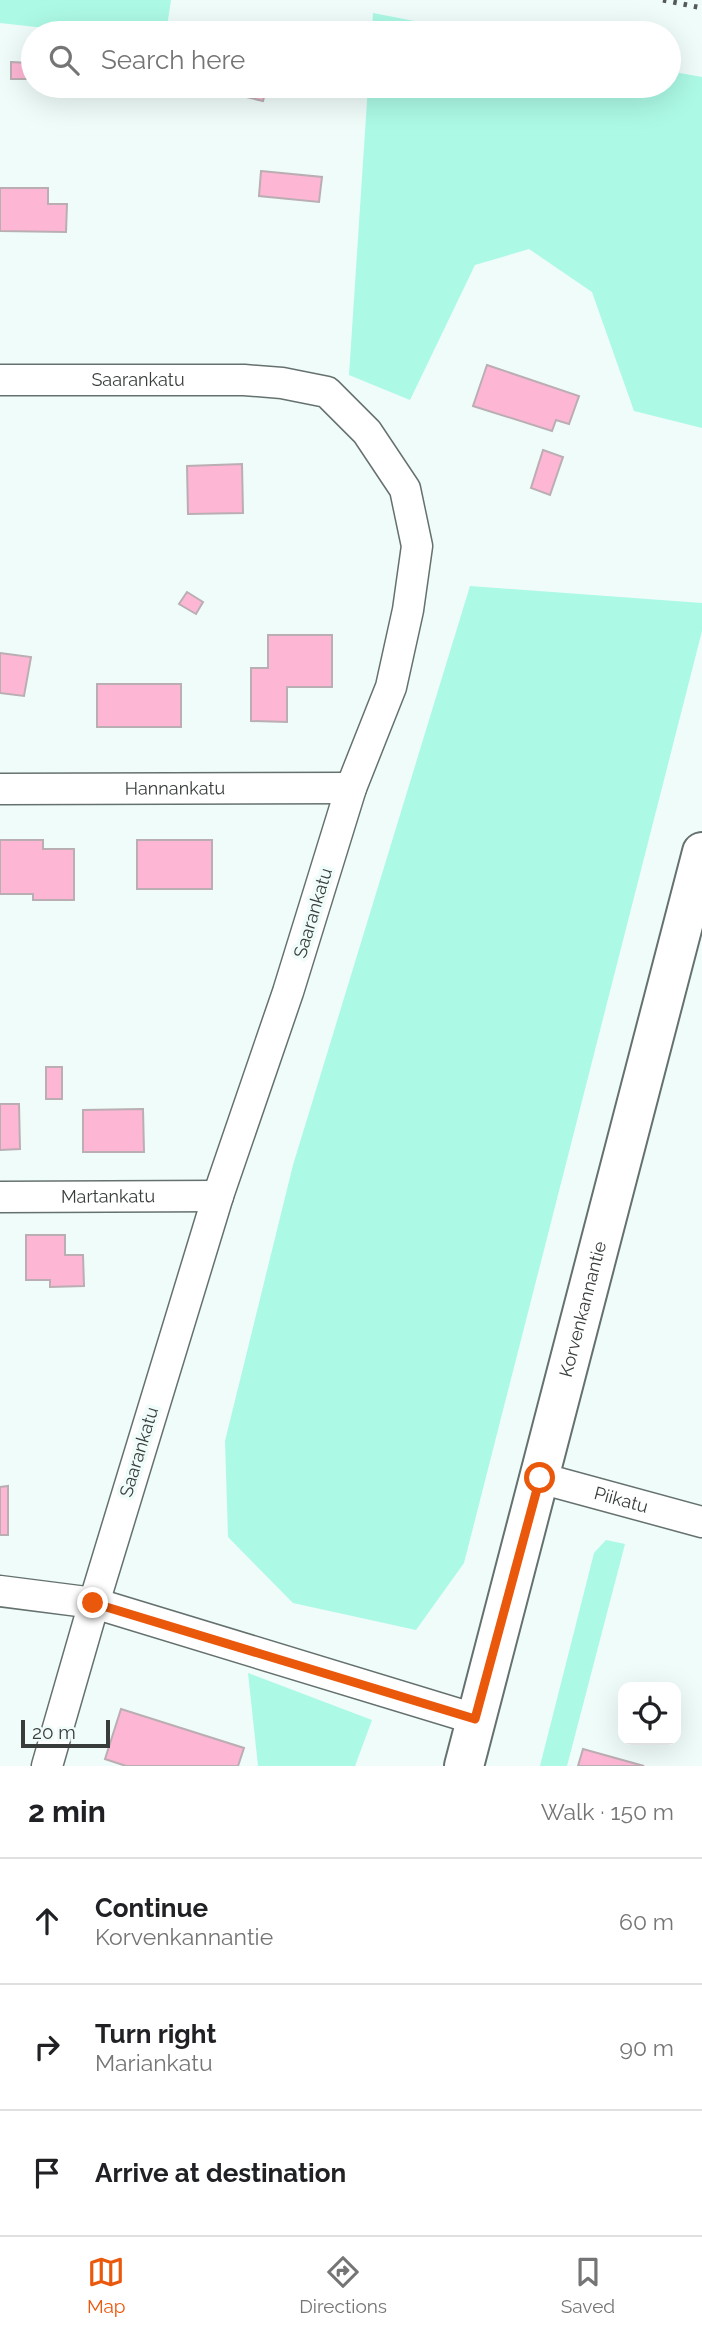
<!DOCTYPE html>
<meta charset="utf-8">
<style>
body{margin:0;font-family:Raleway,sans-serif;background:#f6f6f6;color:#202124}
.controls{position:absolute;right:21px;bottom:21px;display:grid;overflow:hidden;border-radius:14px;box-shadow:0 7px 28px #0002}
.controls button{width:63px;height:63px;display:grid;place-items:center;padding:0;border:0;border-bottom:2px solid #e0e0e0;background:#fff;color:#202124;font:35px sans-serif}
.scale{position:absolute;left:21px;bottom:18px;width:89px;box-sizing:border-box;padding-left:7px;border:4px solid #383d3c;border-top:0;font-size:19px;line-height:24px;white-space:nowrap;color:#383d3c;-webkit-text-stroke:5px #effcf9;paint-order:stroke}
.stop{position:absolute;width:21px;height:21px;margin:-16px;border:5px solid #ea580c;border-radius:50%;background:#fff}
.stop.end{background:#ea580c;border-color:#fff;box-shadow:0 2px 7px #0008}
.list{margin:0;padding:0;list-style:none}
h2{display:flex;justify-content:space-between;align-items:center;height:91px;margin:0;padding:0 28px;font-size:30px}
h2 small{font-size:23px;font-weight:400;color:#757577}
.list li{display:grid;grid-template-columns:46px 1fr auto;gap:21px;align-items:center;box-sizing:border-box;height:126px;padding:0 28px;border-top:2px solid #e0e0e0}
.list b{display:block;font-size:26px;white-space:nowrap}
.list p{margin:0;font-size:23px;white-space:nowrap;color:#757577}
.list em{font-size:23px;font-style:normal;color:#757577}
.icon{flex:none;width:38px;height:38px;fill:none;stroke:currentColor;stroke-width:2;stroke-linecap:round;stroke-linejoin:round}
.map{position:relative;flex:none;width:702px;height:1766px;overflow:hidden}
.search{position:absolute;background:#fff;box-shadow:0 7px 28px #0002;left:21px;right:21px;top:21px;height:77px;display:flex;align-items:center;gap:18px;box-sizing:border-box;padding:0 24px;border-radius:38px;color:#757577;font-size:26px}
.sheet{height:469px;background:#fff}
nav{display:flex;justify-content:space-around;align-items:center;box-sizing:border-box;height:98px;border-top:2px solid #e0e0e0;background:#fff;font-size:19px;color:#757577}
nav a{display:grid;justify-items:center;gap:4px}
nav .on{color:#ea580c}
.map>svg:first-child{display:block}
.green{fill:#acf9e6}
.building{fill:#feb6d5;stroke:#baaeb2;stroke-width:2}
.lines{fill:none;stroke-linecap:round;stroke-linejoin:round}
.minor-casing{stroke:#65716e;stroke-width:33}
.secondary-casing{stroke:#65716e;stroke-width:42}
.minor{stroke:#fff;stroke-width:30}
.secondary{stroke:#fff;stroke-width:38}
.rail{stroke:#535957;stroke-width:5;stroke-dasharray:3.5 7;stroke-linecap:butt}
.route{stroke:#ea580c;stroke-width:9}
.labels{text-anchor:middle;stroke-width:7;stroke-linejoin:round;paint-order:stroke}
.street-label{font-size:18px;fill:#383d3c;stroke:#effcf9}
</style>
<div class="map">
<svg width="702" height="1766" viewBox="0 0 702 1766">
<rect width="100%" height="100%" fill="#effcf9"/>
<g class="green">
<path d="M0 0H171L166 33H90L0 23Z"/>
<path d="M373 13 477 33H372Z"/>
<path d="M669 71 702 77V428L634 411 592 292 529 249 475 265 410 400 349 375 368 86H669Z"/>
<path d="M470 586 702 603V631L464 1563 416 1630 293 1603 228 1537 225 1441 293 1165Z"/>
<path d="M606 1540 625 1544 567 1766H540L594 1553Z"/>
<path d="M248 1673 372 1720 355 1766H258Z"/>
</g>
<g class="building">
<path d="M11 62 29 63V79H11Z"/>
<path d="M226 86H267L263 101 225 92Z"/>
<path d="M261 171 322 177 319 202 259 196Z"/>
<path d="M0 188H48V204H67L66 232 0 231Z"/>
<path d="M487 365 579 396 569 424 556 420 552 431 473 406Z"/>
<path d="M543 450 563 457 550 495 531 488Z"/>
<path d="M242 464 243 513 188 514 187 466Z"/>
<path d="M187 592 203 602 196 614 179 604Z"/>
<path d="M268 635H332V687H287V722L251 721V668H268Z"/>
<path d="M0 653 31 657 24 696 0 693Z"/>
<rect x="97" y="684" width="84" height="43"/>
<path d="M0 840H43V849H74V900H33V894H0Z"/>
<rect x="137" y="840" width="75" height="49"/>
<rect x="46" y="1067" width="16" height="32"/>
<path d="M0 1104H19L20 1149 0 1150Z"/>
<path d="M143 1109 144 1152H83V1110Z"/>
<path d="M26 1235H65V1255H83L84 1286 50 1287V1280H26Z"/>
<path d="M8 1486V1535H0V1487Z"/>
<path d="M121 1709 244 1748 238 1766H126L105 1759Z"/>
<path d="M583 1749 644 1766H578Z"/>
</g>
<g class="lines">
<defs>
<g id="minor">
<path id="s1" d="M0 380H244L282 383 327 392 367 432 405 489 417 546 408 610 391 687 351 788 288 992 218 1196 94 1603 47 1766"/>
<path id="s2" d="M0 789 351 788"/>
<path id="s3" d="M0 1197 218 1196"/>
<path id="s4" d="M540 1478 702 1522"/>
<path d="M0 1591 94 1603 475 1719"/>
</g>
<g id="secondary">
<path id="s5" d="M464 1766 702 852"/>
</g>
</defs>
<use href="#minor" class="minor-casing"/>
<use href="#secondary" class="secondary-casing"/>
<use href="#minor" class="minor"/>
<use href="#secondary" class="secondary"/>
<path class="rail" d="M663 0 702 8"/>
</g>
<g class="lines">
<path class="route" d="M93 1603 475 1719 540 1478"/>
</g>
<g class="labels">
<g class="street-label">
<text dy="6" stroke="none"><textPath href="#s1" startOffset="138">Saarankatu</textPath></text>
<text dy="6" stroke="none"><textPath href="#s2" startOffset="175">Hannankatu</textPath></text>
<text transform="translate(313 913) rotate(-73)" y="6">Saarankatu</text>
<text dy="6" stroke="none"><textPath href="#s3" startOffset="108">Martankatu</textPath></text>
<text dy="6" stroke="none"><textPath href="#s5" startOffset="472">Korvenkannantie</textPath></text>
<text transform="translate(139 1452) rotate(-73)" y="6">Saarankatu</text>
<text dy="6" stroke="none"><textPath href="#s4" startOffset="84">Piikatu</textPath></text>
</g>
</g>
</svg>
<div class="controls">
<button><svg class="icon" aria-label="locate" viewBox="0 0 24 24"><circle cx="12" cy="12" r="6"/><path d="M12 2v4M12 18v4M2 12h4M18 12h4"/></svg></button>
</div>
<div class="scale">20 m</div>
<div class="stop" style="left:540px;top:1478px"></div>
<div class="stop end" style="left:93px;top:1603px"></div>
<div class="search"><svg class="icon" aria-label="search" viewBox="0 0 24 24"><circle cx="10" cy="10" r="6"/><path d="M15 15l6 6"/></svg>Search here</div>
</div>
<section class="sheet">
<h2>2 min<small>Walk · 150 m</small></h2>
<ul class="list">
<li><svg class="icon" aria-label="ahead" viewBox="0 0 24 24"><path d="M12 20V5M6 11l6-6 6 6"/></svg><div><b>Continue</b><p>Korvenkannantie</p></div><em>60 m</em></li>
<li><svg class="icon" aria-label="right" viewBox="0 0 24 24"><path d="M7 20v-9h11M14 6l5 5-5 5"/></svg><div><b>Turn right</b><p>Mariankatu</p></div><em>90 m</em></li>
<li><svg class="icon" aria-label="arrive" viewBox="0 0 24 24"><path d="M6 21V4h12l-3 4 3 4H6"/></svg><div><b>Arrive at destination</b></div></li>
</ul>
</section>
<nav>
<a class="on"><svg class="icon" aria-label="map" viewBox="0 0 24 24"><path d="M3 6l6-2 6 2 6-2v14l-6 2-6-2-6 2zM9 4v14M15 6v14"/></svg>Map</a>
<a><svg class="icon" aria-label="directions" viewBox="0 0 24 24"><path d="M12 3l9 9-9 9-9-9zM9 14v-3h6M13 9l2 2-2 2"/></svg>Directions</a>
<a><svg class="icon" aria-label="saved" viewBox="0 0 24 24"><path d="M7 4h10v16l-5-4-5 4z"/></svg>Saved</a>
</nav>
